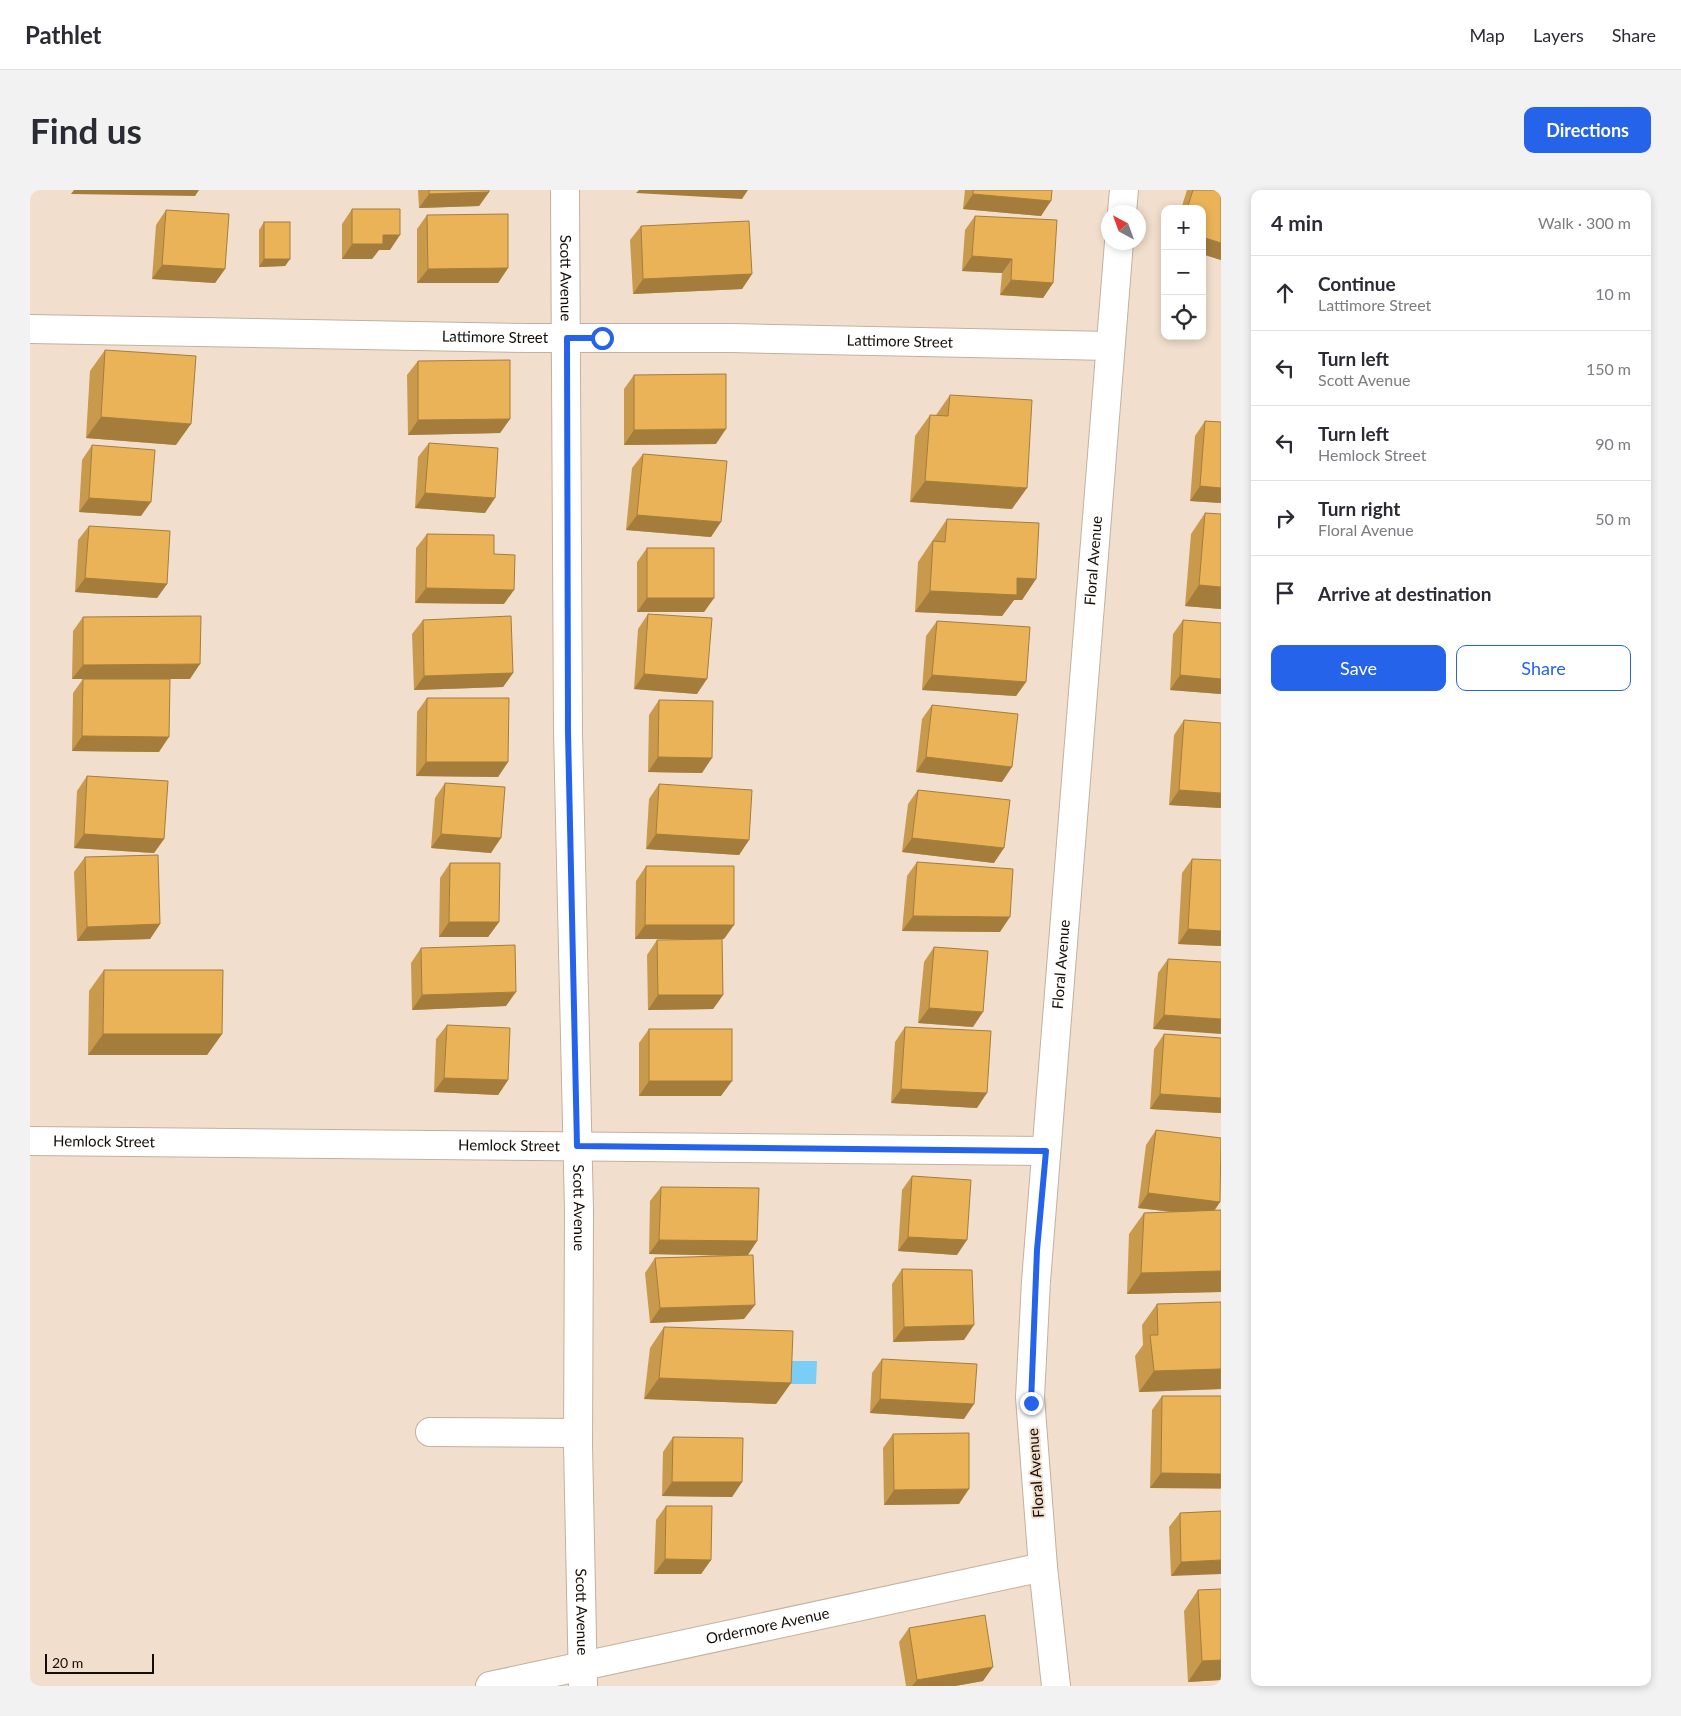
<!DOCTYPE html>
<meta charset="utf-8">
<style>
body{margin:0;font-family:Lato,sans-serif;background:#f2f2f3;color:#2b2b33}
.controls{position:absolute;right:15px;top:15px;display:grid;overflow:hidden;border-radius:10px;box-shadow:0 2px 8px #0003}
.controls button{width:45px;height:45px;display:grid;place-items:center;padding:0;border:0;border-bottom:1px solid #e1e1e2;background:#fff;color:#2b2b33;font:25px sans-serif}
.compass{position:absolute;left:1071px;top:15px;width:45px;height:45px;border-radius:50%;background:#fff;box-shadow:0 2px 8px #0003;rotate:319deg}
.scale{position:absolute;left:15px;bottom:12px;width:109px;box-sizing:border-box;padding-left:5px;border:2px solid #140d07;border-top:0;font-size:14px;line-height:18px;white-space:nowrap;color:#140d07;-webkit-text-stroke:4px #f2decc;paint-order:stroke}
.stop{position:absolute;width:15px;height:15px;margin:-11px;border:4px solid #2563eb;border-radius:50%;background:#fff}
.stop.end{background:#2563eb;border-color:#fff;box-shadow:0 1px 5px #0008}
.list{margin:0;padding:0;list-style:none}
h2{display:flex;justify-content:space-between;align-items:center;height:65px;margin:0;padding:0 20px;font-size:21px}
h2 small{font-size:16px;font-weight:400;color:#7c7c81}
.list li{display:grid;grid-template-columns:32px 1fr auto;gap:15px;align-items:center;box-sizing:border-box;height:75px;padding:0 20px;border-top:1px solid #e1e1e2}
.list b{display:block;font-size:19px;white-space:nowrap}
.list p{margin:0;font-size:16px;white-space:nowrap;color:#7c7c81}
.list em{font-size:16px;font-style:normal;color:#7c7c81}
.actions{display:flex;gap:10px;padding:15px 20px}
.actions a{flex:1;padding:11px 0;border:1px solid #2563eb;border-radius:10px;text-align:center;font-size:18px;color:#2563eb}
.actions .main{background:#2563eb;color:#fff}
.icon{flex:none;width:28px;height:28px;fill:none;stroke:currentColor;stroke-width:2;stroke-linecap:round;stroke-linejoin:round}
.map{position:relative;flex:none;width:1191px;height:1496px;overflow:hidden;border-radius:10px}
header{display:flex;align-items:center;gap:30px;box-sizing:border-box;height:70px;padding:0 25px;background:#fff;border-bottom:1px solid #e1e1e2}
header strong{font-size:24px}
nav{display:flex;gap:28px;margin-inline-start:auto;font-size:18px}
.intro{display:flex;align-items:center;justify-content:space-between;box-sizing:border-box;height:120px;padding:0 30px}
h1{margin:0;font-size:35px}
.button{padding:12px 22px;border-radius:10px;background:#2563eb;color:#fff;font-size:18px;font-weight:700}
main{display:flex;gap:30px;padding:0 30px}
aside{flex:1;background:#fff;border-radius:10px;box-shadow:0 2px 8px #0003}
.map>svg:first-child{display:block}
.water{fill:#7acdf7}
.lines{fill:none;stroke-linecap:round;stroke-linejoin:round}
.minor-casing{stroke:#c4b09f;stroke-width:30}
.major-casing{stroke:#c4b09f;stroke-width:30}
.minor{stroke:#fff;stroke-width:28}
.major{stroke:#fff;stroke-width:28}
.wall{fill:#c99a4b}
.shaded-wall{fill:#a47d3d}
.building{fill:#eab357;stroke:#a47d3d}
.route{stroke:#2563eb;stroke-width:6}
.labels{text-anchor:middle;stroke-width:4;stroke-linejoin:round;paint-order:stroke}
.street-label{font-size:15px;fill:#140d07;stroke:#f2decc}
</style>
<header>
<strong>Pathlet</strong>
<nav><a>Map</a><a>Layers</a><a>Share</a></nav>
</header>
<div class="intro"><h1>Find us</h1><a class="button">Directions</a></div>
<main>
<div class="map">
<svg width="1191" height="1496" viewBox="0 0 1191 1496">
<rect width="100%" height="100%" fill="#f2decc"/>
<path class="water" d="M750 1171H787L786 1194H749Z"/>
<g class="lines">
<defs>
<g id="minor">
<path d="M1092 22 1094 0"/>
<path id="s1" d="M0 139 497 148H702L1080 156"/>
<path id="s2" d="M0 951 1016 961"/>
<path d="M400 1242 548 1243"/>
<path id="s3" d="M460 1496 1013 1377"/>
<path id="s4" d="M1026 1496 1013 1377 1000 1207 1006 1091 1089 52"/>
</g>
<g id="major">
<path id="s5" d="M535 0 538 542 549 1021 548 1255 553 1496"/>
</g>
</defs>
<use href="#minor" class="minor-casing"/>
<use href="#major" class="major-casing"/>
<use href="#minor" class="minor"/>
<use href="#major" class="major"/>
</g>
<g class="wall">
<path d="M388 0H459V2L449 16 389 18Z"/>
<path d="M935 0H1022L1011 26 933 19Z"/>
<path d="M1157 0H1191V70L1172 64V19H1151Z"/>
<path d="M322 19 360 60H349L342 69H312V34Z"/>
<path d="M136 20 195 79 185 93 122 89 126 35Z"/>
<path d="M397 25 478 78 468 93H387V39Z"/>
<path d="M945 26 1023 93 1013 108 970 105 972 83 932 81 935 40Z"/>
<path d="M234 32 260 69 255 76 229 77V40Z"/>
<path d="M611 36 722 84 712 99 603 104 600 50Z"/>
<path d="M75 160 146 255 56 248 60 181Z"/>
<path d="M388 171 480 229 470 243 378 245 377 185Z"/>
<path d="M604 185 686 254 594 255V199Z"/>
<path d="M920 205 982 319 880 312 885 246 900 225H906Z"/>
<path d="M1175 231 1191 232V313L1160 311 1165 246Z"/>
<path d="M399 253 455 323 385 318 388 267Z"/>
<path d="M62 255 111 326 49 322 52 270Z"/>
<path d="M613 264 681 347 596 340 602 278Z"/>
<path d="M1175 323 1191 419 1155 416 1161 344Z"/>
<path d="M917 329 1006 389 992 410H984L972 426 885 422 888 372Z"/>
<path d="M59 336 137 394 127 408 45 402 48 350Z"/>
<path d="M397 344 464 364 474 414 385 413 386 358Z"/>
<path d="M617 358 684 408 674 422H607V372Z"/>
<path d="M618 424 667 504 604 499 608 439Z"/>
<path d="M53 427 160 489H101L129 562 42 561 43 503 53 489H42L43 441Z"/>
<path d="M393 430 483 483 473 497 384 500 382 444Z"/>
<path d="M1153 430 1191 433V504L1140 500 1143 444Z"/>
<path d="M907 431 996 492 986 506 892 500 896 446Z"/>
<path d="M397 508 478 572 468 587 386 586 387 522Z"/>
<path d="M629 510 672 583 618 582 619 525Z"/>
<path d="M902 515 972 592 886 582 892 529Z"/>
<path d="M1154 530 1191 618 1139 615 1144 545Z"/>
<path d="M57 586 134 649 124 663 44 658 47 601Z"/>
<path d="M415 593 461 663 401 658 405 608Z"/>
<path d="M629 594 719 650 709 665 616 659 619 609Z"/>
<path d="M888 600 964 673 872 662 878 614Z"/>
<path d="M55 667 130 734 120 749 47 751 44 682Z"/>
<path d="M1162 669 1191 756 1148 754 1152 683Z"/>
<path d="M887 672 970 742 872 741 877 686Z"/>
<path d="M420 673 469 732 458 747H409L410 688Z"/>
<path d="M616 676 694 749H692L693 805 683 819 618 820 617 765 627 750 679 749H605L606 691Z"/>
<path d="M904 757 943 837 888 833 894 772Z"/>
<path d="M391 758 476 816 382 820 381 773Z"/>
<path d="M1138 769 1191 772 1123 839 1128 783Z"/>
<path d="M74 780 192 844 177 865H58L59 801Z"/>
<path d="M417 835 478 890 468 905 404 902 406 849Z"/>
<path d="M875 837 947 918 861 913 865 852Z"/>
<path d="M619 839 691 906H609V853Z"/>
<path d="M1134 844 1191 848V923L1120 919 1124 859Z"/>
<path d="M1126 940 1190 1012 1185 1020H1191V1102L1097 1104 1099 1044 1114 1023 1142 1022 1108 1018 1116 955Z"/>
<path d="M882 986 927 1065 868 1061 872 1000Z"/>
<path d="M631 997 727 1051 718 1065 714 1129 620 1133 615 1083 625 1068 710 1066 619 1064 620 1011Z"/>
<path d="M872 1079 934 1150 863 1152 862 1094Z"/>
<path d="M1191 1112V1199L1109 1202 1105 1166 1113 1155 1112 1135 1127 1114Z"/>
<path d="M634 1137 761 1193 746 1214 614 1209 620 1158Z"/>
<path d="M852 1169 934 1229 840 1223 842 1183Z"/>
<path d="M1132 1206 1191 1299 1120 1298 1122 1220Z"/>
<path d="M863 1244 929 1314 854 1315 853 1258Z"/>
<path d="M643 1247 712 1292 702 1307 632 1306 633 1262Z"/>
<path d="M636 1316 681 1370 671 1384H624L626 1330Z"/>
<path d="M1191 1321 1141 1386 1139 1337 1150 1323Z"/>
<path d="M1168 1400 1191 1490 1158 1492 1154 1421Z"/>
<path d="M879 1438 953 1491 925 1496H876L869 1452Z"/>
</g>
<g class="shaded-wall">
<path d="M44 0H169L165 6 41 4Z"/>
<path d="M609 0H718L712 9 606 3Z"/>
<path d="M459 2 449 16 389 18 399 4Z"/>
<path d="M943 4 1021 11 1011 26 933 19Z"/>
<path d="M353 45H370L360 60H349L342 69H312L322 54Z"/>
<path d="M1172 47 1191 53V70L1172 64Z"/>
<path d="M942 66 982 69 972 83 932 81Z"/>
<path d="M234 69H260L255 76 229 77Z"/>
<path d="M132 75 195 79 185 93 122 89Z"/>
<path d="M478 78 468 93H387L398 79Z"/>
<path d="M722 84 712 99 603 104 613 89Z"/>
<path d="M981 90 1023 93 1013 108 970 105Z"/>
<path d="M71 227 161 234 146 255 56 248Z"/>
<path d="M480 229 470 243 378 245 388 230Z"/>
<path d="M696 239 686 254 594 255 604 240Z"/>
<path d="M895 291 997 298 982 319 880 312Z"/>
<path d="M1170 296 1191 298V313L1160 311Z"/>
<path d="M395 303 465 308 455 323 385 318Z"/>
<path d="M59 308 121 312 111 326 49 322Z"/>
<path d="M607 325 691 332 681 347 596 340Z"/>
<path d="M55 388 137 394 127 408 45 402Z"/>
<path d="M987 388 1006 389 992 410H984L972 426 885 422 900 401Z"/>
<path d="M1169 395 1191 397V419L1155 416Z"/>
<path d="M396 398 484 400 474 414 385 413Z"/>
<path d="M617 408H684L674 422H607Z"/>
<path d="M170 474 160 489H42L53 475Z"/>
<path d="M483 483 473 497 384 500 394 486Z"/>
<path d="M614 484 677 489 667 504 604 499Z"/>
<path d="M902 485 996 492 986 506 892 500Z"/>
<path d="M1150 485 1191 489V504L1140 500Z"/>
<path d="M52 546 139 547 129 562 42 561Z"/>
<path d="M628 567 682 568 672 583 618 582Z"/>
<path d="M896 567 982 577 972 592 886 582Z"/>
<path d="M396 572H478L468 587 386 586Z"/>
<path d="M1149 600 1191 603V618L1139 615Z"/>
<path d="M54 644 134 649 124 663 44 658Z"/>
<path d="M411 644 471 648 461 663 401 658Z"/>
<path d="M626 644 719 650 709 665 616 659Z"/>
<path d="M882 648 974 658 964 673 872 662Z"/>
<path d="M883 726 980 727 970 742 872 741Z"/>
<path d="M419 732H469L458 747H409Z"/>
<path d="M130 734 120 749 47 751 57 737Z"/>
<path d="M615 735H704L694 749H605Z"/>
<path d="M1158 739 1191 741V756L1148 754Z"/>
<path d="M486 802 476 816 382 820 392 805Z"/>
<path d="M628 805H693L683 819 618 820Z"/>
<path d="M899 818 953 822 943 837 888 833Z"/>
<path d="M1134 825 1191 829V844L1123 839Z"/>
<path d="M73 844H192L177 865H58Z"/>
<path d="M414 888 478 890 468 905 404 902Z"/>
<path d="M619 891H702L691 906H609Z"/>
<path d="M871 899 957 903 947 918 861 913Z"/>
<path d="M1130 904 1191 908V923L1120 919Z"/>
<path d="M1118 1003 1190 1012 1180 1026 1108 1018Z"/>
<path d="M878 1047 937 1050 927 1065 868 1061Z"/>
<path d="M629 1050 727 1051 717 1066 619 1064Z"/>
<path d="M1191 1081V1102L1097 1104 1111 1083Z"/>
<path d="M725 1115 714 1129 620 1133 630 1118Z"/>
<path d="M944 1135 934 1150 863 1152 874 1137Z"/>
<path d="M1191 1179V1199L1109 1202 1124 1181Z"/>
<path d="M629 1188 761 1193 746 1214 614 1209Z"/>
<path d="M850 1209 944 1214 934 1229 840 1223Z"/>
<path d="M1131 1283 1191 1284V1298H1120Z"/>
<path d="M642 1292H712L702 1307 632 1306Z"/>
<path d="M939 1299 929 1314 854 1315 864 1300Z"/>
<path d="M635 1369 681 1370 671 1384H624Z"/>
<path d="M1191 1370V1384L1141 1386 1151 1372Z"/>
<path d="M1191 1470V1490L1158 1492 1172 1471Z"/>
<path d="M963 1477 953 1491 925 1496H882L887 1490Z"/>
</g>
<g class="building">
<path d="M399 0H459V2L399 4Z"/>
<path d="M943 0H1022L1021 11 943 4Z"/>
<path d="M1163 0H1191V53L1172 47V19H1157Z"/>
<path d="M322 19H370V45H353V54H322Z"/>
<path d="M136 20 199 24 195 79 132 75Z"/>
<path d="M478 24V78L398 79 397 25Z"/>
<path d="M945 26 1027 30 1023 93 981 90 982 69 942 66Z"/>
<path d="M719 31 722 84 613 89 611 36Z"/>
<rect x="234" y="32" width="26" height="37"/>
<path d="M75 160 166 166 161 234 71 227Z"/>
<path d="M480 170V229L388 230V171Z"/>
<path d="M696 184V239L604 240V185Z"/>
<path d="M920 205 1002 210 997 298 895 291 900 225 918 226Z"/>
<path d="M1175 231 1191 232V298L1170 296Z"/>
<path d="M399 253 468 258 465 308 395 303Z"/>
<path d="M62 255 125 260 121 312 59 308Z"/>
<path d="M613 264 697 271 691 332 607 325Z"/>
<path d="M1175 323 1191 324V397L1169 395Z"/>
<path d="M917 329 1009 333 1006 389 987 388V405L900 401 903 351 915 352Z"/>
<path d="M59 336 140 341 137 394 55 388Z"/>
<path d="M397 344 464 345V364L485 365 484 400 396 398Z"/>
<rect x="617" y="358" width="67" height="50"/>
<path d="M618 424 682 428 677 489 614 484Z"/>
<path d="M171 426 170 474 53 475V427Z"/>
<path d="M481 426 483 483 394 486 393 430Z"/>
<path d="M1153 430 1191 433V489L1150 485Z"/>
<path d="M907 431 1000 437 996 492 902 485Z"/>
<path d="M53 489H140L139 547 52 546Z"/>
<path d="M397 508H479L478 572H396Z"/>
<path d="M629 510 683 511 682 568 628 567Z"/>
<path d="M902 515 988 524 982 577 896 567Z"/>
<path d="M1154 530 1191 533V603L1149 600Z"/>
<path d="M57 586 138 591 134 649 54 644Z"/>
<path d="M415 593 475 597 471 648 411 644Z"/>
<path d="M629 594 722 600 719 650 626 644Z"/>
<path d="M888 600 980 610 974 658 882 648Z"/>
<path d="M128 665 130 734 57 737 55 667Z"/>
<path d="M1162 669 1191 670V741L1158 739Z"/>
<path d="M887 672 983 679 980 727 883 726Z"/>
<path d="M420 673H470L469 732H419Z"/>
<path d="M616 676H704V735H615Z"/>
<path d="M692 749 693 805H628L627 750Z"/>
<path d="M485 755 486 802 392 805 391 758Z"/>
<path d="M904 757 958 761 953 822 899 818Z"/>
<path d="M1138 769 1191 772V829L1134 825Z"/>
<path d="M74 780H193L192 844H73Z"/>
<path d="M417 835 480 838 478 890 414 888Z"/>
<path d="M875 837 961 841 957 903 871 899Z"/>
<rect x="619" y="839" width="83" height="52"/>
<path d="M1134 844 1191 848V908L1130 904Z"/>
<path d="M1126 940 1191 948 1190 1012 1118 1003Z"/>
<path d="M882 986 941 990 937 1050 878 1047Z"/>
<path d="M631 997 729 998 727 1051 629 1050Z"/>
<path d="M1191 1020V1081L1111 1083 1114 1023Z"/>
<path d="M723 1065 725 1115 630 1118 625 1068Z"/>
<path d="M872 1079 942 1080 944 1135 874 1137Z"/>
<path d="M1191 1112V1179L1124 1181 1120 1145H1128L1127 1114Z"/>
<path d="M634 1137 763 1141 761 1193 629 1188Z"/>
<path d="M852 1169 947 1174 944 1214 850 1209Z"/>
<path d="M1132 1206H1191V1284L1131 1283Z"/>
<path d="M939 1243V1299L864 1300 863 1244Z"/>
<path d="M643 1247 713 1248 712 1292H642Z"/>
<path d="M636 1316H682L681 1370 635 1369Z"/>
<path d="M1191 1321V1370L1151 1372 1150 1323Z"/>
<path d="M1191 1399V1470L1172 1471 1168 1400Z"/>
<path d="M955 1425 963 1477 887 1490 879 1438Z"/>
</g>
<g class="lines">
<path class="route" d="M572 148H537L538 542 547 956 1016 961 1007 1060 1001 1213"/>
</g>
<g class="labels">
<g class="street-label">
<text dy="5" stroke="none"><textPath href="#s5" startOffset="88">Scott Avenue</textPath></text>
<text dy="5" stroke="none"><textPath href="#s1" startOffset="465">Lattimore Street</textPath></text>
<text dy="5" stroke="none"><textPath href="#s1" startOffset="870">Lattimore Street</textPath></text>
<text dy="5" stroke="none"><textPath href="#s4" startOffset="1129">Floral Avenue</textPath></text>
<text dy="5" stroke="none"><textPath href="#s4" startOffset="724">Floral Avenue</textPath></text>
<text dy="5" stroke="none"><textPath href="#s2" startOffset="74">Hemlock Street</textPath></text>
<text dy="5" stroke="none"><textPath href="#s2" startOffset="479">Hemlock Street</textPath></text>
<text dy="5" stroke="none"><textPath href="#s5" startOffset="1018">Scott Avenue</textPath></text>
<text transform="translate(1006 1283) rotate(-94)" y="5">Floral Avenue</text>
<text dy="5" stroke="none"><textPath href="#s5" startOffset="1422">Scott Avenue</textPath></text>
<text dy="5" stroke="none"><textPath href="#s3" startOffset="284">Ordermore Avenue</textPath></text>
</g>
</g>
</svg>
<div class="controls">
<button>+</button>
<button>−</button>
<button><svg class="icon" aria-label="locate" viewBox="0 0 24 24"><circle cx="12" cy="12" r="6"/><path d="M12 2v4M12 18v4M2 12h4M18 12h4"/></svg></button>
</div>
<svg class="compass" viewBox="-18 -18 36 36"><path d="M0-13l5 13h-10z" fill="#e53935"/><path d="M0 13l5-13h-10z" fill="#7c7c81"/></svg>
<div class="scale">20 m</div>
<div class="stop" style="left:572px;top:148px"></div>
<div class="stop end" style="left:1001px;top:1213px"></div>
</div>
<aside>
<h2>4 min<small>Walk · 300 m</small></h2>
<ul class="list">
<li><svg class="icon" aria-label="ahead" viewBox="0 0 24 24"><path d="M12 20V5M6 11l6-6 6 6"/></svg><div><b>Continue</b><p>Lattimore Street</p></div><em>10 m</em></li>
<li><svg class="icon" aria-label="left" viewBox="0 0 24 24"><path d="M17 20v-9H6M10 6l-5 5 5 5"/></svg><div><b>Turn left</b><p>Scott Avenue</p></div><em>150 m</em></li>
<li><svg class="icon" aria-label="left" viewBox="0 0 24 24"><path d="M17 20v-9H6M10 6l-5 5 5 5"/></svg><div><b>Turn left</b><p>Hemlock Street</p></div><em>90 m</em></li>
<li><svg class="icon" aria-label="right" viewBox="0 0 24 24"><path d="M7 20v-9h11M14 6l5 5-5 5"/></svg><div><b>Turn right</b><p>Floral Avenue</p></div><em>50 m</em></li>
<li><svg class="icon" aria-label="arrive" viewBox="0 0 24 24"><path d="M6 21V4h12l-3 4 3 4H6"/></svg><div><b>Arrive at destination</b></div></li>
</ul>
<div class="actions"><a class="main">Save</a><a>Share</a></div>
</aside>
</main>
